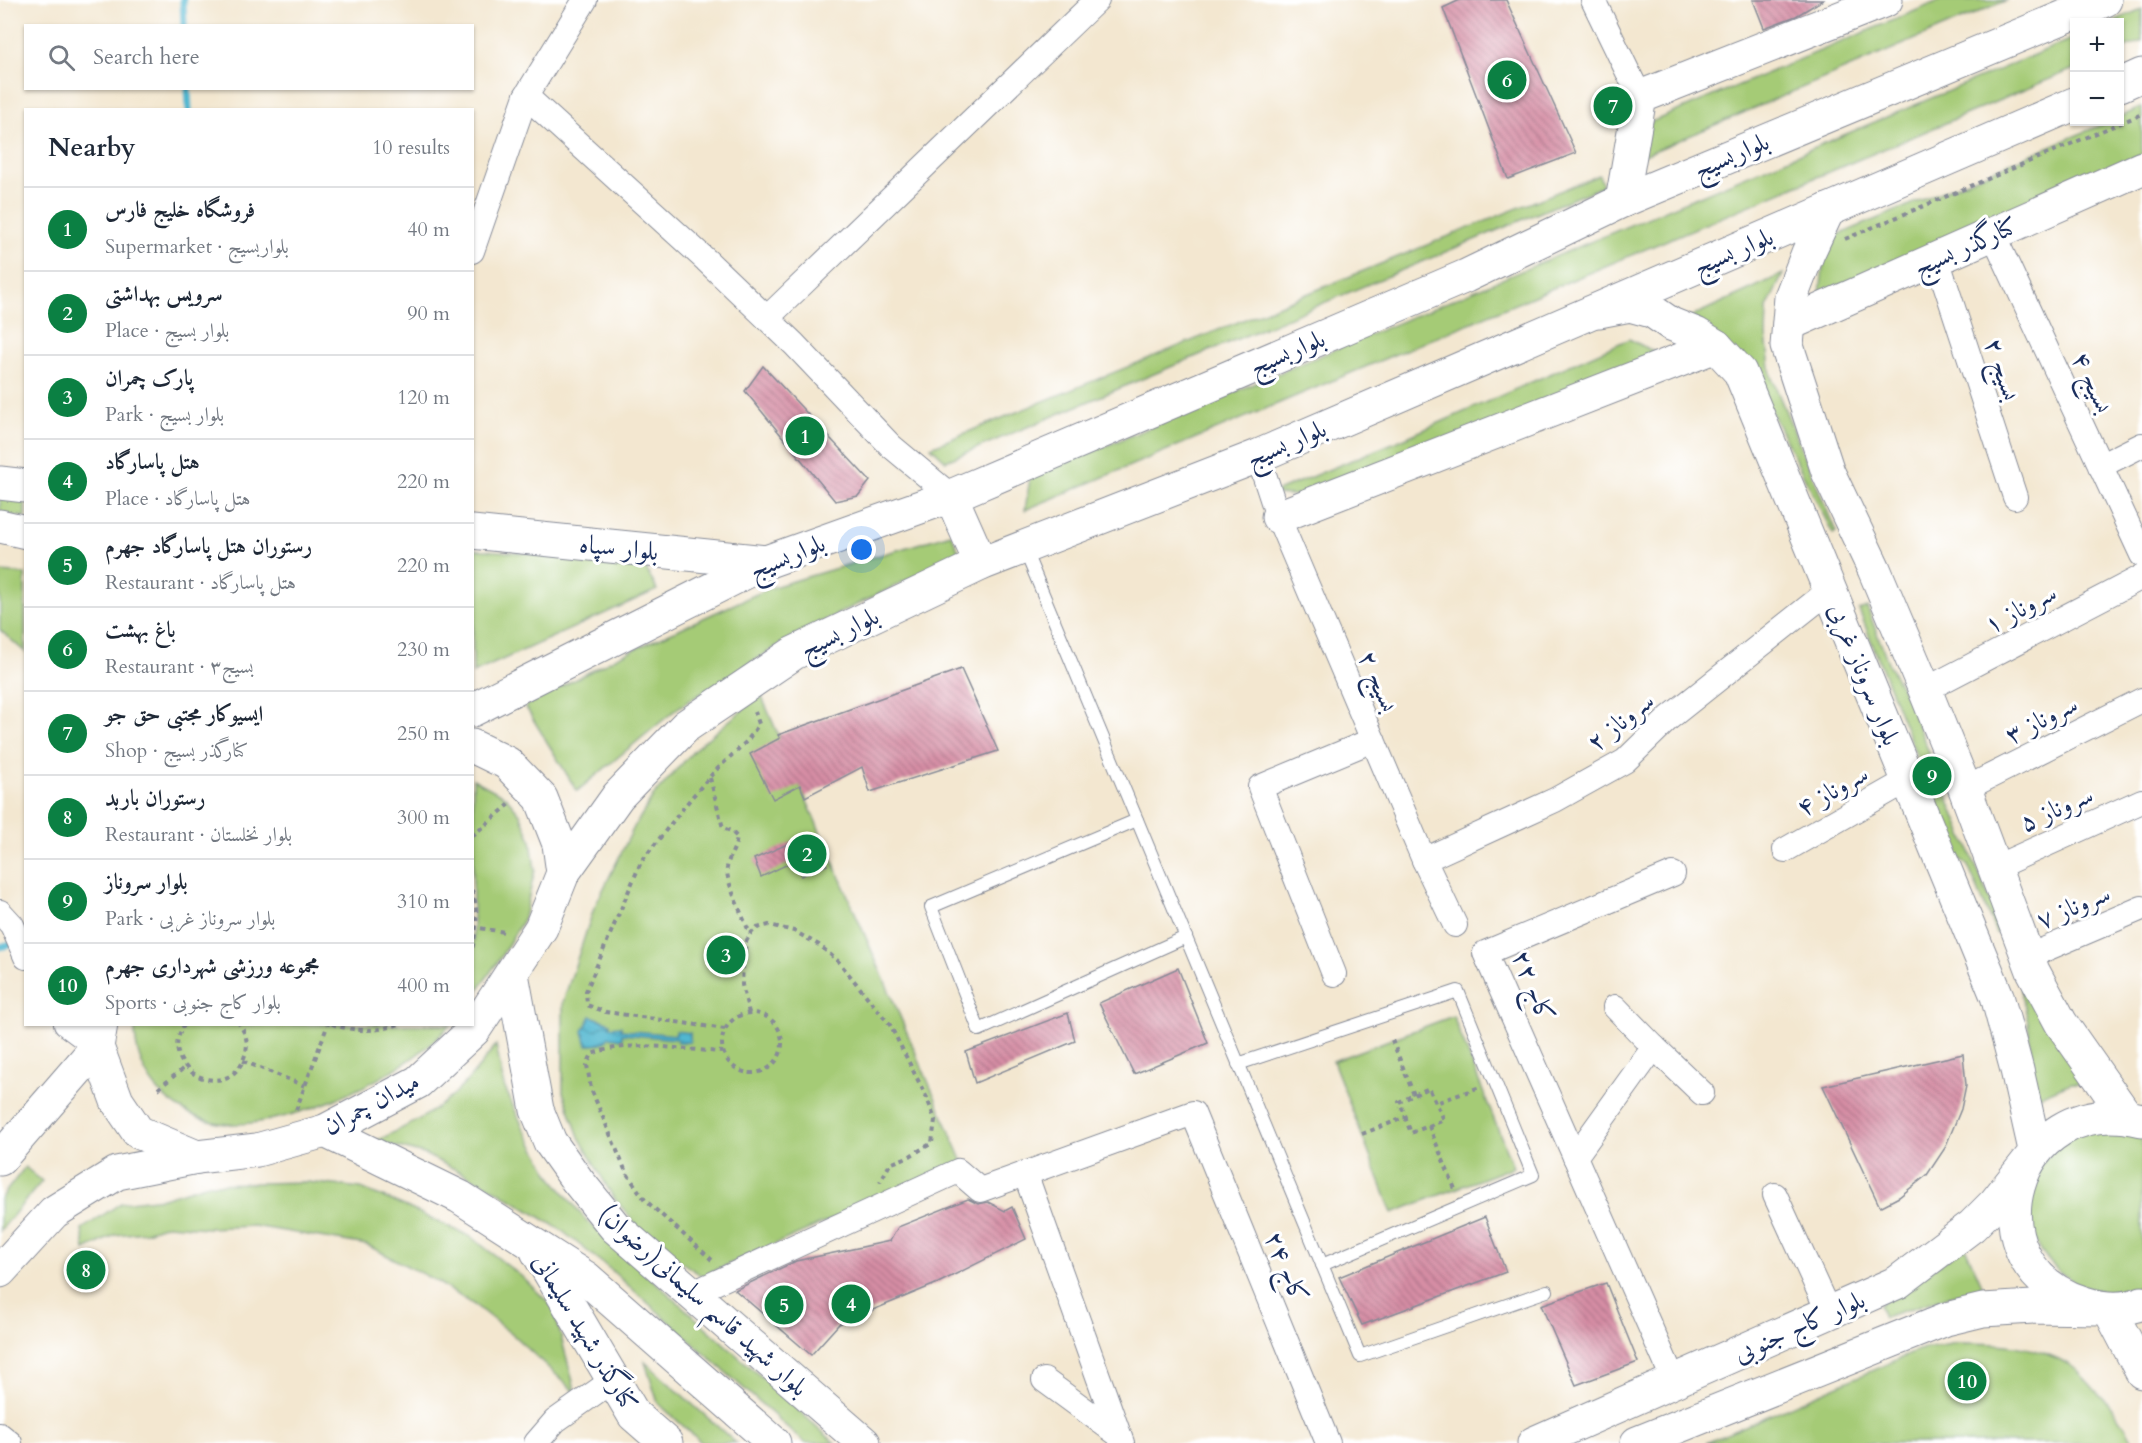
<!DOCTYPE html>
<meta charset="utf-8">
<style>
body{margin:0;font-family:Cardo,Amiri,serif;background:#f6f6f7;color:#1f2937}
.controls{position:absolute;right:18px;top:18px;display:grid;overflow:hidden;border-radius:0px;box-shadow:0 2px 4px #0004}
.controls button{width:54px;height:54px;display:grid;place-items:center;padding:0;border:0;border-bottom:2px solid #e0e1e3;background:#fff;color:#1f2937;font:30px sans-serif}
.you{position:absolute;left:862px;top:550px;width:21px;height:21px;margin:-15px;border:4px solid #fff;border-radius:50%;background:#1a73e8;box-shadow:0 0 0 9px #1a73e833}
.badge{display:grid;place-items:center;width:39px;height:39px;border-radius:50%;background:#0b8043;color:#fff;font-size:20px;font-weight:700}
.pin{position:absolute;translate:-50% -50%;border:3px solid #fff;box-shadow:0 2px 6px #0006}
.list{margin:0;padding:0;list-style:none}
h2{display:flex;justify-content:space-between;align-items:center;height:78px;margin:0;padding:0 24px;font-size:26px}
h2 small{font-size:20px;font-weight:400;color:#747a83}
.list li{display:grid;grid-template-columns:39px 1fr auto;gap:18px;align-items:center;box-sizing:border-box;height:84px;padding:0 24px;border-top:2px solid #e0e1e3}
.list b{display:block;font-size:22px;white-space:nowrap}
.list p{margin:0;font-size:20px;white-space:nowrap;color:#747a83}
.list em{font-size:20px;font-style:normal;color:#747a83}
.icon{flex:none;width:33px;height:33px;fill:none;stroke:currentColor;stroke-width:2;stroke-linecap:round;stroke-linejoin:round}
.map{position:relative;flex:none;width:2142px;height:1443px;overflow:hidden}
.search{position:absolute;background:#fff;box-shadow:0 2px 4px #0004;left:24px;top:24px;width:450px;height:66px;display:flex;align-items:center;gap:15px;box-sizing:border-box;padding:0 21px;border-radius:0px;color:#747a83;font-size:22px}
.panel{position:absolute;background:#fff;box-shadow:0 2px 4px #0004;left:24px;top:108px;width:450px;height:918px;border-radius:0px}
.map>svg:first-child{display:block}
.green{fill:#a5cb76;stroke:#607d6a;stroke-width:1.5}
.water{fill:url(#water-waves);stroke:#367397;stroke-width:1.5}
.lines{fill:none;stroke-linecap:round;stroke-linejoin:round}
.stream{stroke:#51b7d0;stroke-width:7}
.building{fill:url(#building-back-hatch)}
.lane-casing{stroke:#878b97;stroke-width:14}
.street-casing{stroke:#878b97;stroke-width:26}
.secondary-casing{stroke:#878b97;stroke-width:35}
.primary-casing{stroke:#878b97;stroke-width:35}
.path{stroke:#878b97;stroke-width:4;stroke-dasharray:4.5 4.5;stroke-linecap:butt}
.lane{stroke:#fff;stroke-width:12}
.street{stroke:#fff;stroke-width:24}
.secondary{stroke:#fff;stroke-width:33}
.primary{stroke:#fff;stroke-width:33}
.labels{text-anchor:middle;stroke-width:6;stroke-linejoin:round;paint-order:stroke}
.street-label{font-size:26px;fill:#1b2f5e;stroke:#fff}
</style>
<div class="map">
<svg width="2142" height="1443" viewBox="0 0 2142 1443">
<defs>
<pattern id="water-waves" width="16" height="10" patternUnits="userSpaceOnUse" patternTransform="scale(1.5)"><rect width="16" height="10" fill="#51b7d0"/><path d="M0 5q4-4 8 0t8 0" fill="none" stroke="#4295ac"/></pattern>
<pattern id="building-back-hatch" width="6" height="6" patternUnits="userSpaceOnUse" patternTransform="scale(1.5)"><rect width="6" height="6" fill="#d68da4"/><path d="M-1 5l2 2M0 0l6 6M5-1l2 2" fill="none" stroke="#ad7489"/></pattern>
</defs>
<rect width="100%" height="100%" fill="#fff"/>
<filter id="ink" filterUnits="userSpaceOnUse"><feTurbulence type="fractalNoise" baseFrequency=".0167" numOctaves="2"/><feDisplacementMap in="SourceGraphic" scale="12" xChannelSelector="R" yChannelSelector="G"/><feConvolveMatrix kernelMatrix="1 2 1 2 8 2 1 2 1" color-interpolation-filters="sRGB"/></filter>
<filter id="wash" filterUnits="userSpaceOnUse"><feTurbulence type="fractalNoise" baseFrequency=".008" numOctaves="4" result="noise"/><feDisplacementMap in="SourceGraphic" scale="24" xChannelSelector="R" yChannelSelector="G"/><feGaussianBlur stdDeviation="1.35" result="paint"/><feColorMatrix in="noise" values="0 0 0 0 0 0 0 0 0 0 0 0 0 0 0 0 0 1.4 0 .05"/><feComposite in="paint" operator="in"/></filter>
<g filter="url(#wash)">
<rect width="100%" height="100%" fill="#f3e7d0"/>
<g class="green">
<path d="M1941 0H2007L1640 157 1651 122Z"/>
<path d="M2142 9V41L2120 50V22H2111Z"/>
<path d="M2074 38V69L1025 510 1030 478Z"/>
<path d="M2142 107V155L1820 294 1826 240 2108 122H2120V117Z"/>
<path d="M1599 175 1603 186 946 461 931 447Z"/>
<path d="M1783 274 1767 308 1766 336 1771 376 1836 532 1833 534 1767 403 1675 324Z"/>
<path d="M1629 339 1680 365 1339 497 1270 494 1405 438Z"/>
<path d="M0 498 25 501V517L0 514Z"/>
<path d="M951 534 960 554 797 634 679 707 577 791 525 706 619 656 770 588Z"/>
<path d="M472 549 643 563 657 590 473 673Z"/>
<path d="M0 572 25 574V652L0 630Z"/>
<path d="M1867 607 1889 665 1907 699 2003 932 1996 933 1968 866 1955 853 1859 610Z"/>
<path d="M761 695 963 1162 702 1276 671 1255 642 1231 613 1197 579 1137 563 1092V1002L594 908 634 827 654 795 697 747Z"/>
<path d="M473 779 506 797 520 814 531 840 535 870 524 918 499 960 473 997Z"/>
<path d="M2021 989 2091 1084 2071 1083 2035 1098 2028 1022Z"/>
<path d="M1453 1016 1513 1167 1392 1213 1333 1061Z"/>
<path d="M135 1025V1024L450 1025C409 1074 292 1127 227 1124 200 1122 173 1108 156 1088 142 1071 134 1047 135 1025Z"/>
<path d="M496 1045 504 1086 524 1129 552 1178 586 1220 835 1443H805L611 1270 561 1230 491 1187 424 1154 376 1141C403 1128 431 1115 453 1095 470 1080 483 1062 496 1045Z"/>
<path d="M2080 1130 2142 1131V1286C2092 1307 2036 1269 2029 1217 2027 1209 2032 1198 2034 1190 2036 1183 2037 1170 2041 1163 2047 1154 2070 1139 2080 1130Z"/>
<path d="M25 1167 42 1181 0 1231V1199Z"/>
<path d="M307 1182 361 1188 402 1205 471 1237 521 1276 553 1307 576 1393 514 1336 476 1306 434 1280 367 1245 254 1226 208 1228 167 1225 146 1232 115 1235 85 1250 82 1229 121 1203 163 1198 208 1184Z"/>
<path d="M1965 1247 1985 1292 1953 1295 1884 1317 1879 1305Z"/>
<path d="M1957 1343C1995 1343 2036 1344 2070 1365 2079 1371 2088 1382 2096 1391 2112 1406 2125 1423 2134 1443H1706L1919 1350Z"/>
<path d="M645 1362 736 1443H702L658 1403Z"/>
</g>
<path class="water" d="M591 1016 610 1023V1027L621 1026V1030L676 1035V1031L690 1033V1042L678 1043 677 1039 622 1034V1039L609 1037C605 1045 596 1045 587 1045L583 1031Z"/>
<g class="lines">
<g class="stream">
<path d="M183 0 184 26"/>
<path d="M188 88 189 110"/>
<path d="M0 947 15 943"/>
</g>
</g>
<g id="blocks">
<g class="building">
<path d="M1460 0H1506L1576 153 1508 179 1443 8Z"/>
<path d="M1753 0H1823L1796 16 1764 28Z"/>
<path d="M763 366 870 481 858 496 835 501 745 391Z"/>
<path d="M961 669 998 751 870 792 862 767 805 797 800 785 773 799 750 754 780 738 778 735Z"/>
<path d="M812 833 827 865 801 876 794 861 761 877 754 859Z"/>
<path d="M1178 968 1208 1043 1134 1074 1099 1003Z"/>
<path d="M1068 1013 1075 1041 975 1083 966 1052Z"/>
<path d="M1963 1054 1966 1085 1961 1109 1945 1148 1927 1175 1899 1197 1880 1207 1823 1086Z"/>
<path d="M968 1199 978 1204 988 1202 1005 1211 1012 1207 1026 1239 938 1283 839 1324 811 1355 735 1290 796 1261 890 1241 898 1227Z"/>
<path d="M1485 1217 1506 1272 1362 1325 1339 1277Z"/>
<path d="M1606 1283 1638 1362 1576 1385 1541 1305Z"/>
</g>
</g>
</g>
<g filter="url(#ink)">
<use href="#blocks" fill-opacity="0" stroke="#878b97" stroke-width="1.5"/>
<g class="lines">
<defs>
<g id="lane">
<path d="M1024 548 1360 1356 1547 1291"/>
<path d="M1137 820 931 907 979 1030 1186 937"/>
<path d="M1238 1064 1458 991 1533 1175 1322 1265"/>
</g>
<g id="street">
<path d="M1593 0 1640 97"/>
<path d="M526 96 706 260 794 344 891 446 951 496"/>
<path d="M1993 234 2142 555"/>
<path d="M472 251 526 96 585 0"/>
<path d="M1937 259 2015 497"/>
<path d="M767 318 1097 0"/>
<path d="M1258 456 1278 517 1424 860 1455 925"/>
<path d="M2100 466 2142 445"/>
<path d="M1925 690 2142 577"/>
<path d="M1965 789 2142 700"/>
<path d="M1785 850 1908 780"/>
<path d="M1424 860 1555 800 1625 761 1669 718 1830 590"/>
<path d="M1994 868 2142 801"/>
<path d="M1673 874 1485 953 1674 1381"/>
<path d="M0 912 12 925 26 957"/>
<path d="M2027 957 2142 908"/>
<path d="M1334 974 1260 787 1373 740"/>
<path d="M66 1024 97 1047"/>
<path d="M1654 1047 1702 1093"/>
<path d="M1575 1157 1654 1047 1615 1007"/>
<path d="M1025 1173 1122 1443"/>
<path d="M1775 1195 1829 1313"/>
<path d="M691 1294 958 1171 980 1190 1193 1113 1328 1443"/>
<path d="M1044 1380 1119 1435"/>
<path d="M0 1435 10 1443"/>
<path d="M536 1443 555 1421 613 1380"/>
</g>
<g id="secondary">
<path d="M1622 201 1640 97 1886 0"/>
<path d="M1828 210 1808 253 1791 297 1787 346 1828 472 1874 569 1925 690 1965 789 2033 971 2061 1023 2127 1117"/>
<path d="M1599 311 1630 305 1652 311 1671 324 1696 334 1716 346 1740 372 1997 996 2017 1070 2035 1150"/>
<path d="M1789 324 2142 168"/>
<path d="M1278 517 1716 346"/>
<path d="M512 974 537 1110 550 1142 577 1180 615 1227 864 1443"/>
<path d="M2142 1120C2010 1088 1964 1267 2084 1303 2103 1309 2123 1311 2142 1303"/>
<path d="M325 1131 460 1197 586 1278 774 1443"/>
<path d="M537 1251 634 1415 666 1443"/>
<path d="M2109 1309 2142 1372"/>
<path d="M1534 1443 1898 1282 1972 1226 1995 1203 2029 1160"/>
<path d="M1637 1443 1946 1319 1983 1310 2033 1307 2099 1308"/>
</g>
<g id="primary">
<path d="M2120 85 2142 75"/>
<path d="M0 483 26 486"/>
<path d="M951 496 981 564"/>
<path d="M0 526 26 532"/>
<path d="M472 532 766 562"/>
<path d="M472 710 766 562 951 496 1466 276 1622 201 2105 0"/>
<path d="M563 873 618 796 686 726 794 653 981 564 1258 456 2074 104"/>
<path d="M101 1024 97 1047 117 1101 138 1132 197 1157 257 1150 325 1131 418 1082 474 1030 541 928 563 873 559 844 541 798 507 763 472 746"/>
<path d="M0 1159 97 1047"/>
<path d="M0 1271 54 1212 117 1173 197 1157"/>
</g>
</defs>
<use href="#lane" class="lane-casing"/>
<use href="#street" class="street-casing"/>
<use href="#secondary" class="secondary-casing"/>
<use href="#primary" class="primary-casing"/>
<g class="path">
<path d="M1845 239 2142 114"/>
<path d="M710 778 723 828 731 831 737 837C736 849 728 857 727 868 725 880 745 921 750 934"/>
<path d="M472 836 510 804"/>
<path d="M472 890C479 910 477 929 472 949"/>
<path d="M472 927 505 932"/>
<path d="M749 1013 742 985 743 964 746 942 750 934 757 928 769 925 794 931 819 945 838 961 890 1025 927 1098 935 1120 932 1143 910 1156 890 1164 880 1182"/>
<circle cx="752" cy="1043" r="30"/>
<path d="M185 1024C153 1068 229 1107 245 1055 249 1044 246 1033 239 1024"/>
<path d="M332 1024C353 1032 379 1032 399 1024"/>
<path d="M725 1029 606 1012 587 1005 586 991 641 862 692 797 715 771 747 741 759 724 755 712"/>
<path d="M1392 1040 1414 1095"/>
<path d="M243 1061 305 1086"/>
<path d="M158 1089 185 1067"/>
<path d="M296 1110 328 1024"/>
<path d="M1405 1117 1411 1133 1444 1120 1436 1102"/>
<path d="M1429 1126 1455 1189"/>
<path d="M1362 1134 1406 1117 1399 1102 1429 1088 1436 1103 1480 1087"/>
<path d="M712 1260 645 1200 626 1172 591 1089 587 1065 592 1054C630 1039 683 1050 724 1052"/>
</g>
<use href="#lane" class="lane"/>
<use href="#street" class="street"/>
<use href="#secondary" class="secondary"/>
<use href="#primary" class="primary"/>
</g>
</g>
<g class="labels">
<g class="street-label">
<text transform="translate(1731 155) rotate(-23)" y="9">بلواربسیج</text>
<text transform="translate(1965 246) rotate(-24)" y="9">کنارگذر بسیج</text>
<text transform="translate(1733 251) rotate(-23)" y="9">بلوار بسیج</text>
<text transform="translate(1287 352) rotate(-23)" y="9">بلواربسیج</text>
<text transform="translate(2003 369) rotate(72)" y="9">بسیج ۲</text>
<text transform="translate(2093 382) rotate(65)" y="9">بسیج ۴</text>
<text transform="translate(1286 443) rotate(-23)" y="9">بلوار بسیج</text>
<text transform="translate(619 547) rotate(6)" y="9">بلوار سپاه</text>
<text transform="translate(787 556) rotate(-22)" y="9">بلواربسیج</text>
<text transform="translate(2020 608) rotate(-28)" y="9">سروناز ۱</text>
<text transform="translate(839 632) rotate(-26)" y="9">بلوار بسیج</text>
<text transform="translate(1865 674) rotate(68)" y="9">بلوار سروناز غربی</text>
<text transform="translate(1379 681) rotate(67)" y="9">بسیج ۲</text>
<text transform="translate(2041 719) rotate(-27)" y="9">سروناز ۳</text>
<text transform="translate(1620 721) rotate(-39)" y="9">سروناز ۲</text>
<text transform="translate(1832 790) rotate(-30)" y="9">سروناز ۴</text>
<text transform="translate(2056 808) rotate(-24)" y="9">سروناز ۵</text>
<text transform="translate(2073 906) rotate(-23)" y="9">سروناز ۷</text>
<text transform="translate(1534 986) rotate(69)" y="9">کاج ۲۲</text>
<text transform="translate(371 1103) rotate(-28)" y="9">میدان چمران</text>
<text transform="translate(1287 1267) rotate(68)" y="9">کاج ۲۴</text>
<text transform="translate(704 1300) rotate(42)" y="9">بلوار شهید قاسم سلیمانی(رضوان)</text>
<text transform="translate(1799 1326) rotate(-24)" y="9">بلوار کاج جنوبی</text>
<text transform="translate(586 1332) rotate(59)" y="9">کنارگذر شهید سلیمانی</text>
</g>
</g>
</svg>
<div class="controls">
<button>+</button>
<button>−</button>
</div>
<div class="you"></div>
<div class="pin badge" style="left:805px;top:436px">1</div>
<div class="pin badge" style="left:807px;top:854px">2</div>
<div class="pin badge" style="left:726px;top:955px">3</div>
<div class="pin badge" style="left:851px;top:1304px">4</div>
<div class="pin badge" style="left:784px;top:1305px">5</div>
<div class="pin badge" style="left:1507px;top:80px">6</div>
<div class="pin badge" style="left:1613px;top:106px">7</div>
<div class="pin badge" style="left:86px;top:1270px">8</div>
<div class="pin badge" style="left:1932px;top:776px">9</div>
<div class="pin badge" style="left:1967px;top:1381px">10</div>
<div class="search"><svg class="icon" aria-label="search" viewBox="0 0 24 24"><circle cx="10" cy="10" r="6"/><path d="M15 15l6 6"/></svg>Search here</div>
<section class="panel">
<h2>Nearby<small>10 results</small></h2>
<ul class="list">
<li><span class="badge">1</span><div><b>فروشگاه خلیج فارس</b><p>Supermarket · بلواربسیج</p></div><em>40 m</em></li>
<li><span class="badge">2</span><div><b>سرویس بهداشتی</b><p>Place · بلوار بسیج</p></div><em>90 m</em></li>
<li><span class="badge">3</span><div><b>پارک چمران</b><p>Park · بلوار بسیج</p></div><em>120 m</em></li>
<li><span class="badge">4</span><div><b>هتل پاسارگاد</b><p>Place · هتل پاسارگاد</p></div><em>220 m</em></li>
<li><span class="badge">5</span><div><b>رستوران هتل پاسارگاد جهرم</b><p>Restaurant · هتل پاسارگاد</p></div><em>220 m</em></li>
<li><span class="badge">6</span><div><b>باغ بهشت</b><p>Restaurant · بسیج۳</p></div><em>230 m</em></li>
<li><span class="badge">7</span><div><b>ایسیوکار مجتبی حق جو</b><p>Shop · کنارگذر بسیج</p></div><em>250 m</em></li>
<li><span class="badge">8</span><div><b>رستوران باربد</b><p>Restaurant · بلوار نخلستان</p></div><em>300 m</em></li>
<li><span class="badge">9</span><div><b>بلوار سروناز</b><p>Park · بلوار سروناز غربی</p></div><em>310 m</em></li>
<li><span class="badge">10</span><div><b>مجموعه ورزشی شهرداری جهرم</b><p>Sports · بلوار کاج جنوبی</p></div><em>400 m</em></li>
</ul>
</section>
</div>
